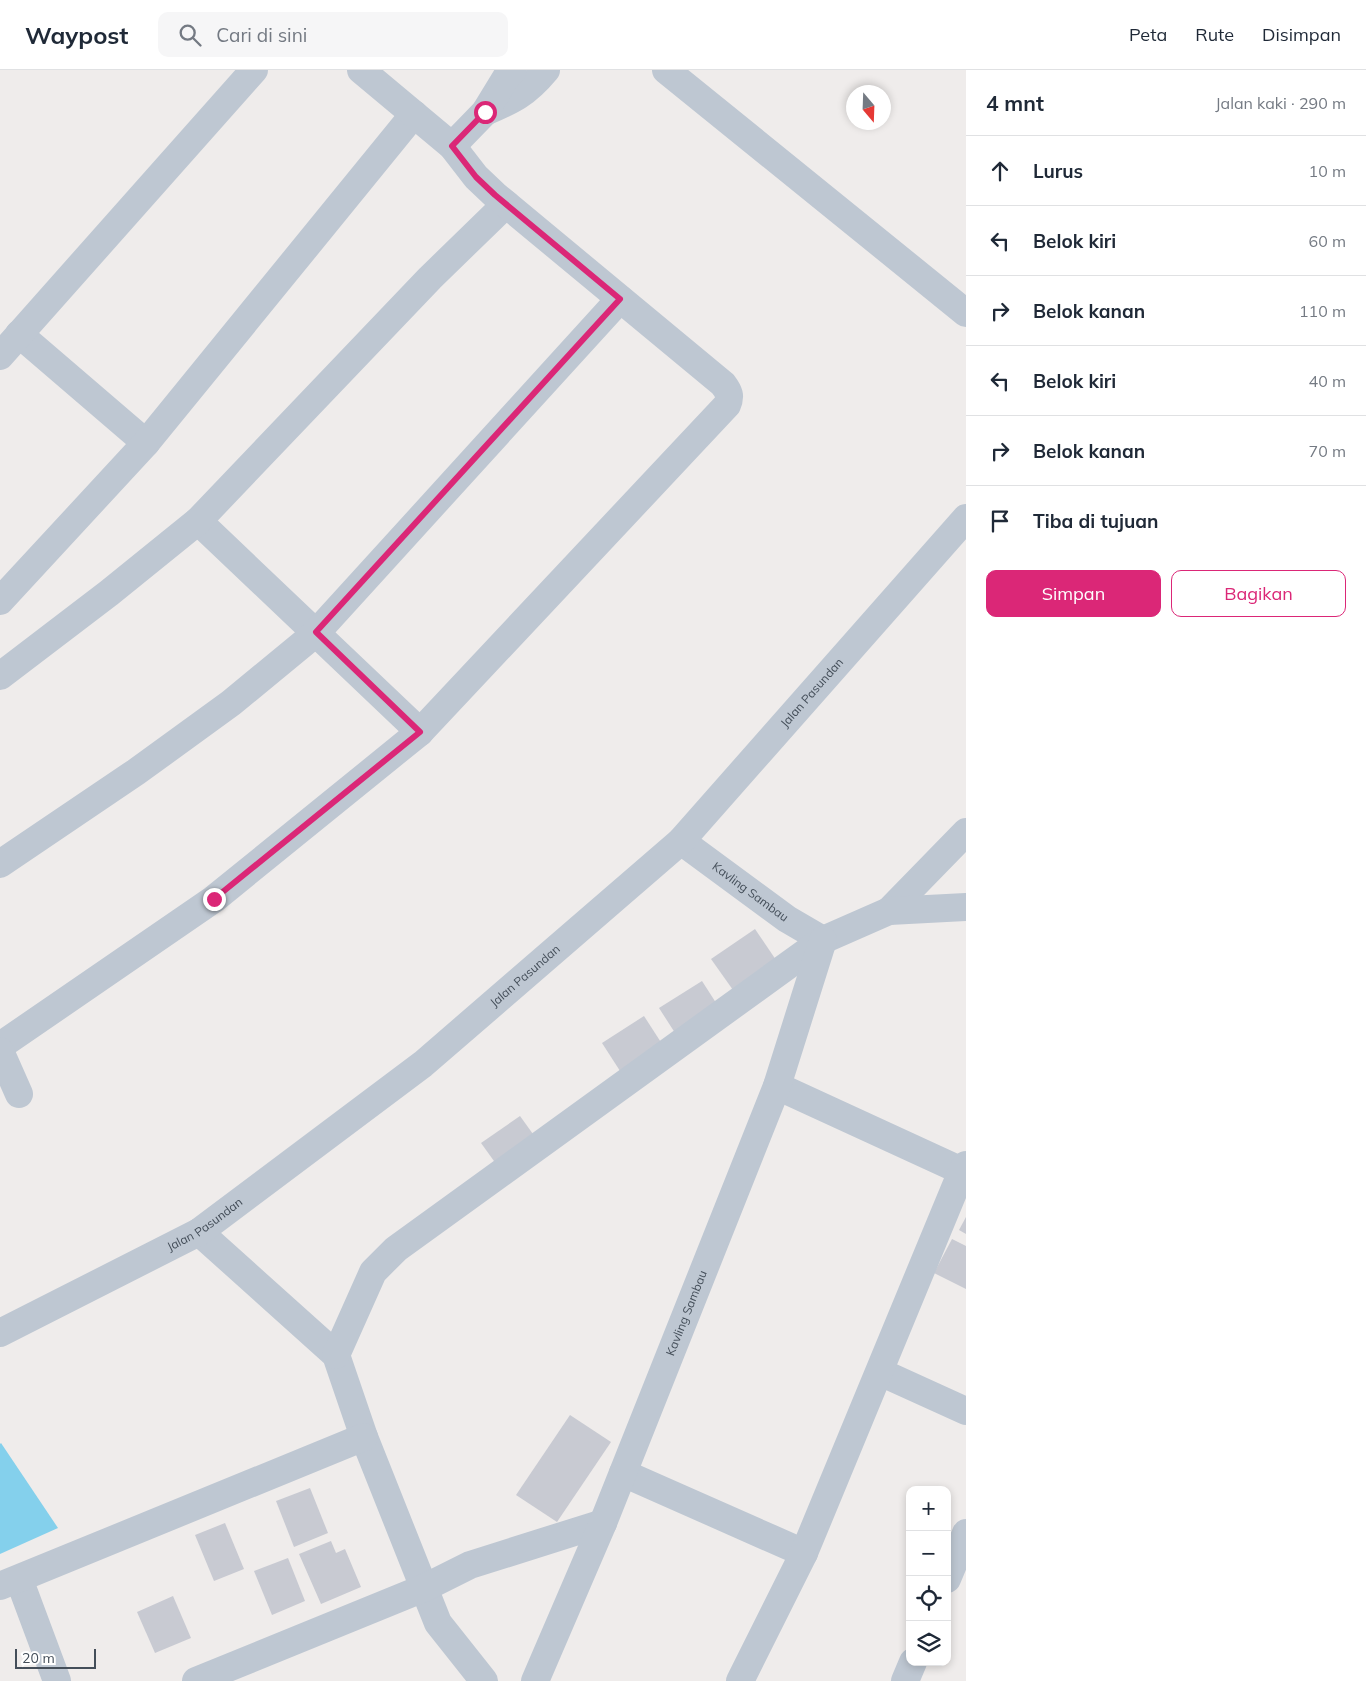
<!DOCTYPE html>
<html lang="id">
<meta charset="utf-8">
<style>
body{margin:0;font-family:Mulish,sans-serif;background:#f6f6f7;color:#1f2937}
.controls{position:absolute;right:15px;bottom:15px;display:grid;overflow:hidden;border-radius:10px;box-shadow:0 2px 8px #0003}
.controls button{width:45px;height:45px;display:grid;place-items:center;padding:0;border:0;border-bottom:1px solid #e0e1e3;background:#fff;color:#1f2937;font:25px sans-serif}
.compass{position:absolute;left:846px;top:15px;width:45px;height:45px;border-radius:50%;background:#fff;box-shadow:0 2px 8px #0003;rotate:161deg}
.scale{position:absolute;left:15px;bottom:12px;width:81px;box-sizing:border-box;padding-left:5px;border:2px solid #444e59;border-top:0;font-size:14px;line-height:18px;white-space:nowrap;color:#444e59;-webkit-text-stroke:4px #fff;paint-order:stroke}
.stop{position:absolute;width:15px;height:15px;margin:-11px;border:4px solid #db2777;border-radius:50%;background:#fff}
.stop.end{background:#db2777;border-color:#fff;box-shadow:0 1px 5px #0008}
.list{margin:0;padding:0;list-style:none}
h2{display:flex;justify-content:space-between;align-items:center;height:65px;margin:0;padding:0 20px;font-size:21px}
h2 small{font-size:16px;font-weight:400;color:#747a83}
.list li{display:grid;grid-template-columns:32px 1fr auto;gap:15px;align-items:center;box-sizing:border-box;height:70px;padding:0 20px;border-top:1px solid #e0e1e3}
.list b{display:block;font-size:19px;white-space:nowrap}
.list em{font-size:16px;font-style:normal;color:#747a83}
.actions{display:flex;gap:10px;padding:15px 20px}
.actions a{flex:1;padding:11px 0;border:1px solid #db2777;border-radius:10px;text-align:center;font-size:18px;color:#db2777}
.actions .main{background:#db2777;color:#fff}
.icon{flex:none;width:28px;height:28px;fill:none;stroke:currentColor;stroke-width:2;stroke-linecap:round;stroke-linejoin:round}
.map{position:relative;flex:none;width:966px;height:1611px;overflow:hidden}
header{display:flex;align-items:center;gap:30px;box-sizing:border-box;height:70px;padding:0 25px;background:#fff;border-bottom:1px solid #e0e1e3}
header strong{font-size:24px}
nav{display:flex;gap:28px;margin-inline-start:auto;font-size:18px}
.search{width:350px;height:45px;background:#f6f6f7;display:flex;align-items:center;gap:12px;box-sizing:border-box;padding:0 18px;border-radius:10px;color:#747a83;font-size:19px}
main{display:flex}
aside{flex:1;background:#fff}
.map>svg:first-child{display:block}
.water{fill:#84d0ec}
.building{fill:#c8cad2}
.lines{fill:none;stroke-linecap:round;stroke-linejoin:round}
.minor{stroke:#bec7d2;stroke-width:28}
.tertiary{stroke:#bec7d2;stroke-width:28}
.route{stroke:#db2777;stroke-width:6}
.labels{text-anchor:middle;stroke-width:4;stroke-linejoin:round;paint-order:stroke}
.street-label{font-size:12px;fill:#444e59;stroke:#fff}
</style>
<header>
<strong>Waypost</strong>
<div class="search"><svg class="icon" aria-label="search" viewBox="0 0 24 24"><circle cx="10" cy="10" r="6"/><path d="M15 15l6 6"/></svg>Cari di sini</div>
<nav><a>Peta</a><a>Rute</a><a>Disimpan</a></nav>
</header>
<main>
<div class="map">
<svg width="966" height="1611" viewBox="0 0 966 1611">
<rect width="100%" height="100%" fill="#efeceb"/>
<path class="water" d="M1 1373 58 1458 0 1484V1374Z"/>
<g class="building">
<path d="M755 859 776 890 733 920 711 889Z"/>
<path d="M702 911 720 939 677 966 659 938Z"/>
<path d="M644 946 664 977 622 1004 602 973Z"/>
<path d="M520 1046 538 1071 499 1098 481 1073Z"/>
<path d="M966 1147V1164L959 1160Z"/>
<path d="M952 1169 966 1176V1219L934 1203Z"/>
<path d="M570 1345 611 1372 557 1452 516 1425Z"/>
<path d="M310 1418 328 1463 294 1477 276 1431Z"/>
<path d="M225 1453 244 1499 214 1511 195 1465Z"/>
<path d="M331 1471 336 1483 345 1479 361 1517 321 1534 299 1484Z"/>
<path d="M288 1488 305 1531 272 1545 254 1501Z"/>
<path d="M173 1526 191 1568 155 1583 137 1542Z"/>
</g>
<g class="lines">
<g class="minor">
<path d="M666 0 966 243"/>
<path d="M485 42C513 30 526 24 546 0"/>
<path d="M452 76 485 42 507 6 513 0"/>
<path d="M19 264 146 373"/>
<path d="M0 286 254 0"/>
<path d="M198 451 420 662"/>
<path d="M0 531 146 373 414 44"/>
<path d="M0 606 109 523 198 451 430 208 506 134"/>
<path id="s1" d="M681 771 787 849 823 870"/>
<path d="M0 794 136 702 231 633 316 563 620 229"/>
<path d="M889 841 966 762"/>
<path d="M0 976 214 829 420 662 727 335C731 326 729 322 723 314L495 125 476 107 452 76 361 0"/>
<path d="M0 981 19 1024"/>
<path d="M777 1016 962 1101"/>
<path d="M199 1162 336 1285 364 1367 438 1553 484 1611"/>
<path d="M336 1285 373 1202 396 1179 823 870 889 841 966 837"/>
<path d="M880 1302 966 1341"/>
<path d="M623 1403 804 1483"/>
<path d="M19 1509 57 1611"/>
<path d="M947 1509 966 1463"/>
<path d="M0 1516 364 1367"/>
<path d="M196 1611 424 1518 470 1495 603 1453"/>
<path id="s2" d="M535 1611 603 1453 777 1016 823 870"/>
<path d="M740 1611 804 1483 962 1101 966 1095"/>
<path d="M905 1611 913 1592"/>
</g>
<path class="tertiary" id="s3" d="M0 1263 199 1162 423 994 681 771 966 448"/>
</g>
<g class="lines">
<path class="route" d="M214 829 420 662 316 562 620 229 495 125 476 107 452 76 485 42"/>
</g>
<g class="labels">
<g class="street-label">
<text dy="4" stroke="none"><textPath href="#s3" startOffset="1042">Jalan Pasundan</textPath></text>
<text dy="4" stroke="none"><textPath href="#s1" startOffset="86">Kavling Sambau</textPath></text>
<text dy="4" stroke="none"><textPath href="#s3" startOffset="638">Jalan Pasundan</textPath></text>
<text dy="4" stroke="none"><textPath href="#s3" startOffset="232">Jalan Pasundan</textPath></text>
<text dy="4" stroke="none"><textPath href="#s2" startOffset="398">Kavling Sambau</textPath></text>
</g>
</g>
</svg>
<div class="controls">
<button>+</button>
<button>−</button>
<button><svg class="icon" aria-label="locate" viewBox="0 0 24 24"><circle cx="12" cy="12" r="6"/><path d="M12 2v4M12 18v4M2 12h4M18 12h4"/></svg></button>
<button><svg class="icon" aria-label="layers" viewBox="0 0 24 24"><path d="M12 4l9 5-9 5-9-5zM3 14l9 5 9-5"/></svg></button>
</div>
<svg class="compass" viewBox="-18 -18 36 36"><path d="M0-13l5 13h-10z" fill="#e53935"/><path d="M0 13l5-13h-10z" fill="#747a83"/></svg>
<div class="scale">20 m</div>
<div class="stop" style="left:485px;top:42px"></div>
<div class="stop end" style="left:214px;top:829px"></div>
</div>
<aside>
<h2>4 mnt<small>Jalan kaki · 290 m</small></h2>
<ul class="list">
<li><svg class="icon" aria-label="ahead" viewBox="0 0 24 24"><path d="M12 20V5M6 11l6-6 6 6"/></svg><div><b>Lurus</b></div><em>10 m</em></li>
<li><svg class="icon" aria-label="left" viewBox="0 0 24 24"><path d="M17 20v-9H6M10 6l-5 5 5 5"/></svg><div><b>Belok kiri</b></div><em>60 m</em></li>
<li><svg class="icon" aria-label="right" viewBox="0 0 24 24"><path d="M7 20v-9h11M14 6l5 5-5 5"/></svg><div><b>Belok kanan</b></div><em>110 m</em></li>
<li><svg class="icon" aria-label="left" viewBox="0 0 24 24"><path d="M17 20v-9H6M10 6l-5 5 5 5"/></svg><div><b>Belok kiri</b></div><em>40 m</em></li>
<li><svg class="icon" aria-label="right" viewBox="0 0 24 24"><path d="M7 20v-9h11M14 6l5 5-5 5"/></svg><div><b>Belok kanan</b></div><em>70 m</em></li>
<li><svg class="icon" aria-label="arrive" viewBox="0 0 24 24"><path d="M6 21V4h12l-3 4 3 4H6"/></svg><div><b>Tiba di tujuan</b></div></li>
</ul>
<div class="actions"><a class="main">Simpan</a><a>Bagikan</a></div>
</aside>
</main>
